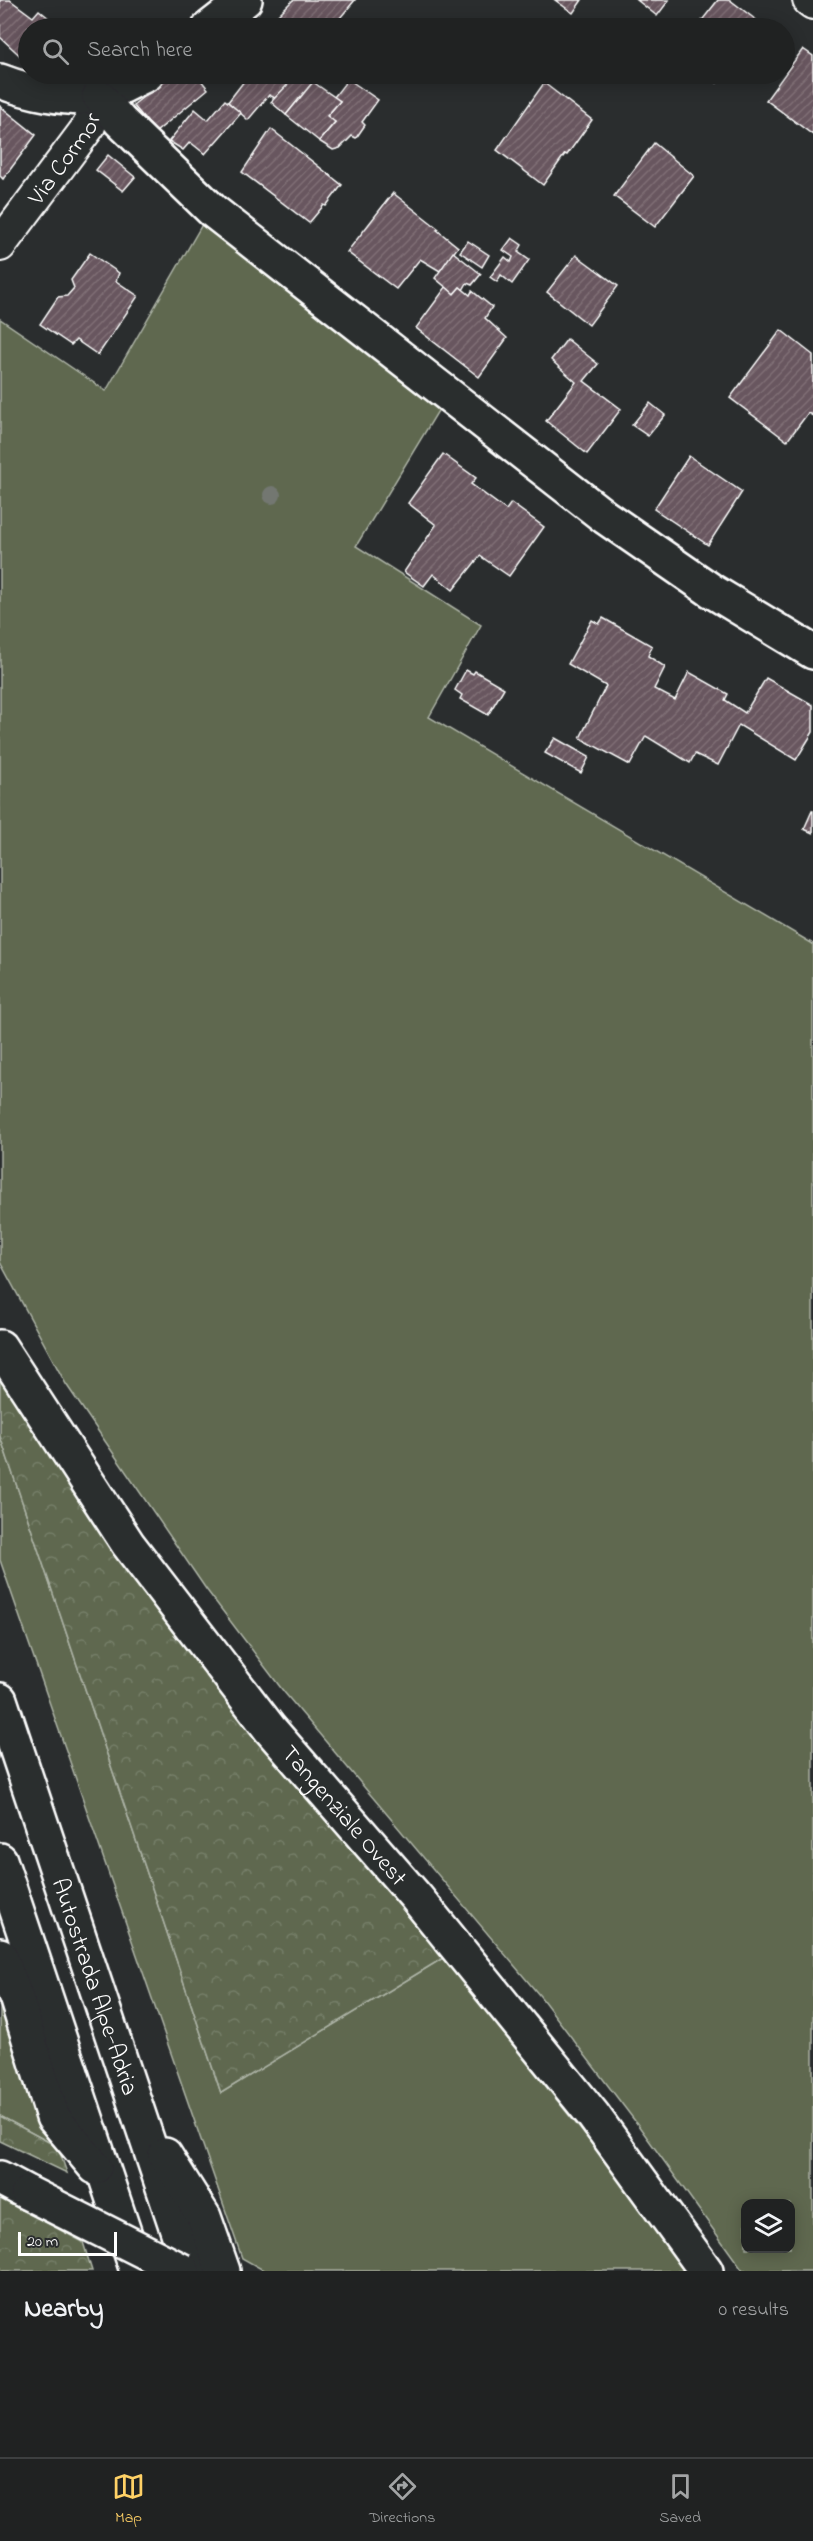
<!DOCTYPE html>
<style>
body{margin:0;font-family:"Indie Flower",sans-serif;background:#2d2f2f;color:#f1f3f6}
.controls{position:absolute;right:18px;bottom:18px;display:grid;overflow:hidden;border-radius:12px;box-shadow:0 3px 15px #0003}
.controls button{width:54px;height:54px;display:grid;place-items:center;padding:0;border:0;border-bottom:2px solid #3d3f40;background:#202222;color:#f1f3f6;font:30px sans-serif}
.scale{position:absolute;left:18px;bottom:15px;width:99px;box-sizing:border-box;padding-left:6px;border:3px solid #fff;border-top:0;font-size:16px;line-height:21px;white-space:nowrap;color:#fff;-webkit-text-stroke:4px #2a2d2e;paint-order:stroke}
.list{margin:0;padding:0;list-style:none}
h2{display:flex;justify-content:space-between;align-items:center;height:78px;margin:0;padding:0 24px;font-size:26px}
h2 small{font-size:20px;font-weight:400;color:#a2a4a5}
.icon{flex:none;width:33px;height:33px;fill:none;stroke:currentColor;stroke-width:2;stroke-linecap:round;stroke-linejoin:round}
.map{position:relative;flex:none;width:813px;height:2271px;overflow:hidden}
.search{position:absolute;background:#202222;box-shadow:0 3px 15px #0003;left:18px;right:18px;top:18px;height:66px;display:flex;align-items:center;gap:15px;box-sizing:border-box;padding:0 21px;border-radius:33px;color:#a2a4a5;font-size:22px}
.sheet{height:186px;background:#202222}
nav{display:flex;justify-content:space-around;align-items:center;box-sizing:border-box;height:84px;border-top:2px solid #3d3f40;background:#202222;font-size:16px;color:#a2a4a5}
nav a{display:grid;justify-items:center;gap:3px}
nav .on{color:#ffd166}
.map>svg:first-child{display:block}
.green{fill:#5e684f;stroke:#aeb4a7;stroke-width:1.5;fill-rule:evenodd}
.forest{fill:url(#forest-crowns);stroke:#aeb4a7;stroke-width:1.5}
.building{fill:url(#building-hatch);stroke:#fff;stroke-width:1.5}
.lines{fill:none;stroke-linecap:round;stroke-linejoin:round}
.minor-casing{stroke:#fff;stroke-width:36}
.tertiary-casing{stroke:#fff;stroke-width:38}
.trunk-casing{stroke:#fff;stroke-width:38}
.motorway-casing{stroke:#fff;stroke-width:38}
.minor{stroke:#2a2d2e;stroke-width:32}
.tertiary{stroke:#2a2d2e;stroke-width:33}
.trunk{stroke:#2a2d2e;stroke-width:33}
.motorway{stroke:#2a2d2e;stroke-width:33}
.trunk-bridge-casing{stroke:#fff;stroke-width:38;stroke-linecap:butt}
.trunk-bridge{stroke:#2a2d2e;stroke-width:33}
.tree{fill:#737771}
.labels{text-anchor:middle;stroke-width:5;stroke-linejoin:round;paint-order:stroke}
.street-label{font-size:24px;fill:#fff;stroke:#2a2d2e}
</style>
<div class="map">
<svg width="813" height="2271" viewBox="0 0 813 2271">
<defs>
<pattern id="forest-crowns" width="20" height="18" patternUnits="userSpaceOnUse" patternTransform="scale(1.5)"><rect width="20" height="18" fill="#5e684f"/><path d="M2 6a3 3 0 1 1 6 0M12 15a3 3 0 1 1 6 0" fill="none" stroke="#767f69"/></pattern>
<pattern id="building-hatch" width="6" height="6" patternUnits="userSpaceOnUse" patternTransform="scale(1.5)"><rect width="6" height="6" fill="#68565e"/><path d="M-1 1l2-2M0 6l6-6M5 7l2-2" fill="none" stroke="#7f6f76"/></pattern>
</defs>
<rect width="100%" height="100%" fill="#2a2d2e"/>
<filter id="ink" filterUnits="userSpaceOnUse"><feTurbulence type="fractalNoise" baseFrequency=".0167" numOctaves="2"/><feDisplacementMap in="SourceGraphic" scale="12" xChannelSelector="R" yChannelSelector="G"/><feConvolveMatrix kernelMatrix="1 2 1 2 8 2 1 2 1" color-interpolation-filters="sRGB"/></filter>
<g filter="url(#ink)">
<g class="green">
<path d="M204 221 441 406 356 546 481 625 429 717 813 944V2271H743L638 2125 540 1996 284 1692 206 1589 66 1384 0 1262V319L106 391ZM746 2204H790V2248H746Z"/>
<path d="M0 1436 221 2093 443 1958 601 2155 684 2271H265L242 2258 0 1560Z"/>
<path d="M0 1986 58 2147 0 2116Z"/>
</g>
<g class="forest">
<path d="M0 1367 106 1537 207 1674 443 1958 221 2093 0 1436Z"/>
<path d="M0 2116 58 2147 67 2173 0 2141Z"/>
<path d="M0 2198 83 2242 92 2271H0Z"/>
</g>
<g class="building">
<path d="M0 0H10L33 17 39 10 56 24 52 28H28V63L0 37Z"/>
<path d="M293 0H355L335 24 340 28H265Z"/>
<path d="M555 0H582L573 13Z"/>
<path d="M637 0H669L657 16Z"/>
<path d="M718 0H730L764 26 762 28H696Z"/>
<path d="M253 19 264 28H245L244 27Z"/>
<path d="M803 49 813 56V135L766 100Z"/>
<path d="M173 74H196L208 89 156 132 133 105Z"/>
<path d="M246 74H298L275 98 269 95 248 120 228 102 248 76Z"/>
<path d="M298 74 313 82 286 115 271 102Z"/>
<path d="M705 74H725L717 83Z"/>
<path d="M348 79 378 100 362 122 365 125 356 138 352 136 340 148 333 150 319 141 335 122 327 116 340 101 334 97Z"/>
<path d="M313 82 340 101 327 116 335 122 319 141 286 115Z"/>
<path d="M544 83 592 120 567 155 565 154 543 185 497 150Z"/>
<path d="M225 100 241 113 205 154 190 142 183 150 169 141 195 109 208 120Z"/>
<path d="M0 106 36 135 3 179 0 176Z"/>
<path d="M271 129 342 185 326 206 324 205 309 223 242 172Z"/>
<path d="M654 143 694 176 655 227 614 196Z"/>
<path d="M108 155 135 177 123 191 96 170Z"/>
<path d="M393 193 439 229 437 230 458 247 440 271 420 259 396 289 347 252Z"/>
<path d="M512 238 522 245 518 252 529 260 512 284 501 275 497 282 490 277 505 257 511 262 513 257 503 250Z"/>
<path d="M468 241 489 255 482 267 460 252Z"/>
<path d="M453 252 481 274 472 285 467 283 463 290 460 287 454 294 435 278Z"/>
<path d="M90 253 119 273 116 281 138 296 98 355 76 340 71 345 40 324 58 297 67 296 74 288 71 280Z"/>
<path d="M576 255 618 286 589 325 547 292Z"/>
<path d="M446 287 454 294 460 287 470 295 472 291 492 307 485 318 507 338 479 377 416 328Z"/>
<path d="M781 330 813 355V416L808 413 787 441 730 398Z"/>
<path d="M567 339 598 364 584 381 621 409 587 454 546 421 576 382 551 360Z"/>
<path d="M650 403 665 415 648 436 632 425Z"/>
<path d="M443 454 476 478 471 484 506 510 511 503 544 527 509 576 480 556 453 590 433 574 424 586 404 572 436 525 408 503Z"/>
<path d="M689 456 742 492 708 545 654 509Z"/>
<path d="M603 618 652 646 648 656 665 667 654 689 675 700 689 672 728 694 725 700 745 713 766 678 813 705V732L796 760 739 725 718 765 695 754 690 763 646 736 630 765 580 738 606 686 568 664 592 620 599 624Z"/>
<path d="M466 670 473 674 475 671 504 688 488 715 460 699 462 695 455 690Z"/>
<path d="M555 738 589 757 581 773 545 753Z"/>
<path d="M812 811H813V833L804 829Z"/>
</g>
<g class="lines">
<defs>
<g id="minor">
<path d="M809 0 813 3"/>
<path id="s1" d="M0 245 89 126 99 96"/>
</g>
<g id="tertiary">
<path d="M209 28 245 0"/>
<path d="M0 81C26 91 73 103 101 95 117 91 132 81 147 74"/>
<path d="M99 96 120 121 213 211 605 517 712 591 813 652"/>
</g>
<g id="trunk">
<path id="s2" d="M0 1347 128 1544 270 1729 416 1897 593 2115 706 2271"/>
<path d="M0 2178 28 2193"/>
</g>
<g id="motorway">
<path id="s3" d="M0 1700 191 2271"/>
<path d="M0 1860 137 2271"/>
<path d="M0 1955 17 2000 53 2117 95 2167"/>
<path d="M165 2155 204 2217 223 2271"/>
</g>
</defs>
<use href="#minor" class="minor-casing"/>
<use href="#tertiary" class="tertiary-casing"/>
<use href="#trunk" class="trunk-casing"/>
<use href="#motorway" class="motorway-casing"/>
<use href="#minor" class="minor"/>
<use href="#tertiary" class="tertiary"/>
<use href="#trunk" class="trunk"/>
<use href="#motorway" class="motorway"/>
<defs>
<path id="trunk-bridge" d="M28 2193 183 2271"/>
</defs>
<use href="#trunk-bridge" class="trunk-bridge-casing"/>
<use href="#trunk-bridge" class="trunk-bridge"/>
</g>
<circle class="tree" cx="272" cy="495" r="9"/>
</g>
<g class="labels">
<g class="street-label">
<text dy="8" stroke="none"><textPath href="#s1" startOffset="108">Via Cormor</textPath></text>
<text dy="8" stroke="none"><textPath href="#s2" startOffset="582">Tangenziale Ovest</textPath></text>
<text dy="8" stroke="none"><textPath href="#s3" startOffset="302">Autostrada Alpe-Adria</textPath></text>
</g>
</g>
</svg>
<div class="controls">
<button><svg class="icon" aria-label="layers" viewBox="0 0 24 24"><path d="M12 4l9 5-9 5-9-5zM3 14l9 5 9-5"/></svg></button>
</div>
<div class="scale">20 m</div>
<div class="search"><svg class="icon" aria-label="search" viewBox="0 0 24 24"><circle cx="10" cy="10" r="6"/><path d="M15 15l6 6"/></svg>Search here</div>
</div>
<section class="sheet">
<h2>Nearby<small>0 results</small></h2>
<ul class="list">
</ul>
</section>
<nav>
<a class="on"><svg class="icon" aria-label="map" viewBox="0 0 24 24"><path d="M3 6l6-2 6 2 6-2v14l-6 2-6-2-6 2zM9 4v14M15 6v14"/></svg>Map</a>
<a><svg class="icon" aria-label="directions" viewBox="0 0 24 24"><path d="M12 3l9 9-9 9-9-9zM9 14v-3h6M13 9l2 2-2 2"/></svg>Directions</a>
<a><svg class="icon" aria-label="saved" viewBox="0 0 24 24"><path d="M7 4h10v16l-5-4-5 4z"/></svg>Saved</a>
</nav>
